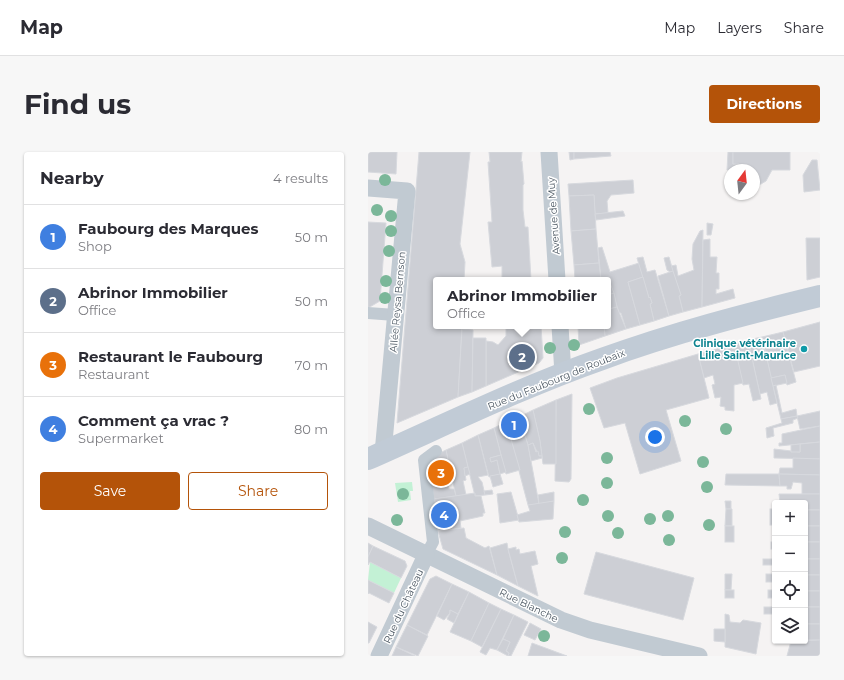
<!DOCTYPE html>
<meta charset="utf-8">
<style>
body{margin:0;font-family:Montserrat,sans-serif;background:#f7f7f7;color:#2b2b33}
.controls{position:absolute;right:12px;bottom:12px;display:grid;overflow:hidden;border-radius:4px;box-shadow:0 1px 3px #0004}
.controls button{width:36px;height:36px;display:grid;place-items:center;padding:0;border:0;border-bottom:1px solid #e1e1e2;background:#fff;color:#2b2b33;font:20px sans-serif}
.compass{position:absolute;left:356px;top:12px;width:36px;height:36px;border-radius:50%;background:#fff;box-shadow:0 1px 3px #0004;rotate:15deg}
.you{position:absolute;left:287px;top:285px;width:14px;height:14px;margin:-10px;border:3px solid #fff;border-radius:50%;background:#1a73e8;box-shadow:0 0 0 6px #1a73e833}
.badge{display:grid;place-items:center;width:26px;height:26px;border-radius:50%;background:#b45309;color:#fff;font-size:13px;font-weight:700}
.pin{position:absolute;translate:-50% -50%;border:2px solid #fff;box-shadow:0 1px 4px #0006}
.popup{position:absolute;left:65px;top:125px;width:178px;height:52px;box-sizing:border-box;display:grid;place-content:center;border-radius:4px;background:#fff;filter:drop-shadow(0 1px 3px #0005);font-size:13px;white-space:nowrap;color:#7c7c81}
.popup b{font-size:15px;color:#2b2b33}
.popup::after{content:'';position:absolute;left:50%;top:100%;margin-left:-8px;border:8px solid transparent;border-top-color:#fff}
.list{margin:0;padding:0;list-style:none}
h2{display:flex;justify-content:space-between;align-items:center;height:52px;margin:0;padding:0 16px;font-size:17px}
h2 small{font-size:13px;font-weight:400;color:#7c7c81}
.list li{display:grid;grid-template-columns:26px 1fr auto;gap:12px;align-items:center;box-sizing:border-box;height:64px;padding:0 16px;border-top:1px solid #e1e1e2}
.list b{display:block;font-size:15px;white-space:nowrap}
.list p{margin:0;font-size:13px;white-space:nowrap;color:#7c7c81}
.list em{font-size:13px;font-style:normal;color:#7c7c81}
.actions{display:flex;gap:8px;padding:12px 16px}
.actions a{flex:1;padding:9px 0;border:1px solid #b45309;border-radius:4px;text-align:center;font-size:14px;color:#b45309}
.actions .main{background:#b45309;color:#fff}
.icon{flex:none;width:22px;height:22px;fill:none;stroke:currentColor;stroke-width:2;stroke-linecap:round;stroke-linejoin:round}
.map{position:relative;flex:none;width:452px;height:504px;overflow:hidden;border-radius:4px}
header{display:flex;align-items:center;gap:24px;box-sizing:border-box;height:56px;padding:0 20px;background:#fff;border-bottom:1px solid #e1e1e2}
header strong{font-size:19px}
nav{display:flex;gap:22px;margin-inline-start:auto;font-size:14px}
.intro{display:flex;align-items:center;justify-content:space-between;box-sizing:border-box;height:96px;padding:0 24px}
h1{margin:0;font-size:28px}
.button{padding:10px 18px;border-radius:4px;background:#b45309;color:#fff;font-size:14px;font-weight:700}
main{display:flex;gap:24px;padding:0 24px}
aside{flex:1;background:#fff;border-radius:4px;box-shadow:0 1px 3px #0004}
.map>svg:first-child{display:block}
.green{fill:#c3f1d5}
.building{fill:#cdcfd5;stroke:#d7d9de}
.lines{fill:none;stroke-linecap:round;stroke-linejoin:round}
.pedestrian{stroke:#c1cad2;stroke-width:12}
.minor{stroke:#c1cad2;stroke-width:17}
.secondary{stroke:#c1cbd6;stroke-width:22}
.tree{fill:#7bb799}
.culture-dot{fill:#0f9aa8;stroke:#fff;stroke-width:1.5}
.labels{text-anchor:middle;stroke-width:3;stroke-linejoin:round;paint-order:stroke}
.street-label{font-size:10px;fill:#4a5661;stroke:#fff}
.culture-label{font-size:10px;font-weight:bold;fill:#0d838f;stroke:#fff;text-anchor:end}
</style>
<header>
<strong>Map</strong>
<nav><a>Map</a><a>Layers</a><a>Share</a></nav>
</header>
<div class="intro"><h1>Find us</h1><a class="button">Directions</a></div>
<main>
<aside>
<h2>Nearby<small>4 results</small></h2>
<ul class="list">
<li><span class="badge" style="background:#3f7fe0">1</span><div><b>Faubourg des Marques</b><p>Shop</p></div><em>50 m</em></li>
<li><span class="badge" style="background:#5c6f8a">2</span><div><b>Abrinor Immobilier</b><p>Office</p></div><em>50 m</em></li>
<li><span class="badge" style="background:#e8710a">3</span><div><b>Restaurant le Faubourg</b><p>Restaurant</p></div><em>70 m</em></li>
<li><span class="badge" style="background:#3f7fe0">4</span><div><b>Comment ça vrac ?</b><p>Supermarket</p></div><em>80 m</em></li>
</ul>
<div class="actions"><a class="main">Save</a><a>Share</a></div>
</aside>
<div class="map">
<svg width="452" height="504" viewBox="0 0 452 504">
<rect width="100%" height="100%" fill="#f5f3f3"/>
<g class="green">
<path d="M44 330 45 339H42L43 348 30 350 27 331Z"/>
<path d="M2 410 33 426 26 441 0 428Z"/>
</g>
<g class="building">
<path d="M0 0H29L28 22 0 20Z"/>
<path d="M51 0H102L92 92 97 110 96 128H68V174H94L90 245 29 271Z"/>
<path d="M121 0H154L153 10 154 9 156 32 155 33V58L157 75H160L163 128 134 127V114L124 115 120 70H124L120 10H122Z"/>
<path d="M201 0H206V7L202 8Z"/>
<path d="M206 0H242L243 4 206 7Z"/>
<path d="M360 0H365V12H371V18H359Z"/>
<path d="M365 0H422V18H404L398 29 393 32 386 33V18H371V12H365Z"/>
<path d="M444 8H449L452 38 436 40 435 23Z"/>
<path d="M265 28 266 41 243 43 239 49 240 61 227 62 226 43 201 44 200 32Z"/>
<path d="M226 43 228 77 203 79 201 44Z"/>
<path d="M255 59 257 64 228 68 227 62Z"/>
<path d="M0 70 18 71 12 149 0 156Z"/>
<path d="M339 71 345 72 343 83H339Z"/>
<path d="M228 77 231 111 206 113 203 79Z"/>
<path d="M335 78 334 155 315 160 311 144 313 143 303 114 308 113 310 124 326 118 324 107 325 92 332 79Z"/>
<path d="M438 86H452V125L439 128Z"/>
<path d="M342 87V105H349L348 121H351V137H348V142L365 137 367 146 334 155 335 88Z"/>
<path d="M234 95 242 120 271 111 275 125 260 130 272 173 258 177 253 161H251L242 131 240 132V128H233L230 96Z"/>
<path d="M275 105 279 120 287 118 301 164 286 169 282 152 284 151 282 145 281 146 269 106Z"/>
<path d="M301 105 305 119 302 120 299 118 296 106Z"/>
<path d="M231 111 233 128H207L206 113Z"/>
<path d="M305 119 313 143 311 144 315 160 301 164 290 124Z"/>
<path d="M275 125 281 146 282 145 284 151 282 152 286 169 272 173 260 130Z"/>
<path d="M242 131 246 141 240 143V132Z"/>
<path d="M246 141 249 155 241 157 240 143Z"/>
<path d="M240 149 241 157 249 155 258 177 237 184 236 174H240Z"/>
<path d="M452 170V214L426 220 415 180Z"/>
<path d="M138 174H173L175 206 171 211 118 234V189L125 190 130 193 138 184Z"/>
<path d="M210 174H236L237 184 211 193Z"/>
<path d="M94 177 105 178 104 240 90 245Z"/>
<path d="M415 180 428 230 419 233 417 223 403 226 394 185Z"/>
<path d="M394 185 409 251 402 253 399 240 392 242 380 188Z"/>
<path d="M105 186H118V234L104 240Z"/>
<path d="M380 188 393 247 385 249 381 232 375 233 366 192Z"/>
<path d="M366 192 375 231 366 233V259L357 258V255L352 254 353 245 347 246 344 233 347 232 345 223 336 226 330 202Z"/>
<path d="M330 202 341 246 298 258 313 309 272 322 257 271 236 276 222 236 249 226Z"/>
<path d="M417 223 419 231 405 234 403 226Z"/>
<path d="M408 233 414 261 428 257 429 264 413 267 405 234Z"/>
<path d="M204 242 203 327 201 330 187 329 188 248Z"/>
<path d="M188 248V312H175L172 289 165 258Z"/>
<path d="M165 258 172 289 174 304H171L165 291 160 293 151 265Z"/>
<path d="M452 259V274L432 277 429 264Z"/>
<path d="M429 264 430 266 425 268V271L405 276 406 284 399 286 398 276 414 271 413 267Z"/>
<path d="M151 265 160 293 171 352 160 353 138 270Z"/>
<path d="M138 270 152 318 138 322 126 276Z"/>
<path d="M452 274V290L411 294V291H414V282Z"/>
<path d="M126 276 133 303 122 306 123 310 129 308 132 322 121 325 110 283Z"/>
<path d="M110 283 120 323 110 325 114 330 117 343 107 344 94 291Z"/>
<path d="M452 290V307L406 306V297L432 300V292Z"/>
<path d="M94 291 100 315 96 316 98 328 95 329 98 343 88 344 78 298Z"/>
<path d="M165 291 168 300 170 299 171 304H174V306L163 309 160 293Z"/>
<path d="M432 292V300H423V293Z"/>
<path d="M78 298 84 328H79L81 337H86L88 344 66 347 61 315 70 302Z"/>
<path d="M133 303 138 320 132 322 129 308 123 310 122 306Z"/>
<path d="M425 306 452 307V323L411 322 412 316H425Z"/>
<path d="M100 315 102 322 97 324 96 316Z"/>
<path d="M132 322 135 332 125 335 122 324Z"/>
<path d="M358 322H411L412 334 357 333Z"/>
<path d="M411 322 452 323V342H434V331L425 330 423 337H419V334H412Z"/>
<path d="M124 338 125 342 117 343 116 339Z"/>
<path d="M143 340 151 368 132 371 129 342Z"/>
<path d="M186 340V349L171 352 170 343Z"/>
<path d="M107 341V344H113L117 361H115V364L92 369 93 376 70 379 66 347Z"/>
<path d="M411 342H452V358H437V351H412Z"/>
<path d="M186 349 185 367 151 370 149 363 162 359 160 353Z"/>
<path d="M357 349H363V357H358Z"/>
<path d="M358 357H364V374H357Z"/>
<rect x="402" y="357" width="5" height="16"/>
<rect x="437" y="358" width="15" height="16"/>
<rect x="357" y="374" width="9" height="16"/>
<rect x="437" y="374" width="15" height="16"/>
<path d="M96 376 98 386 117 396 121 394 129 423 75 397 70 379Z"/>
<rect x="403" y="390" width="4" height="7"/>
<rect x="437" y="390" width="15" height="17"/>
<path d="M0 391 5 394 0 405Z"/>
<path d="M139 391 140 397 150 434 129 423 122 396Z"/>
<path d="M5 394 37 409 39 414 33 426 2 410 0 413V405Z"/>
<path d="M148 395V398L151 397 152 402 167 399 170 412 163 414 170 444 150 434 140 397Z"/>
<path d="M228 400 326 426 315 468 216 442Z"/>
<rect x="395" y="407" width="12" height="6"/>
<rect x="437" y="407" width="15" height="16"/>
<path d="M357 422H364L363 438H357Z"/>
<rect x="398" y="422" width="9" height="8"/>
<rect x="437" y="423" width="15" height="16"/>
<path d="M68 424 84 432 59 483 39 473 62 427Z"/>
<path d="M0 428 26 441 21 451 1 441 0 442Z"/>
<path d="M84 432 101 440 90 462 82 458V461L76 468 69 464Z"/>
<rect x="357" y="438" width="9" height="8"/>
<rect x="400" y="438" width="7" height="8"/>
<rect x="437" y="439" width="15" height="16"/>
<path d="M101 440 121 451 103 489 82 480Z"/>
<path d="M121 451 133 457 114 495 103 489Z"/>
<rect x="396" y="455" width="11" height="7"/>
<rect x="437" y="455" width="15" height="17"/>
<path d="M133 457 146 463 129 498 122 496 118 503 112 500Z"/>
<path d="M82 458 90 462 86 471 79 467 82 461Z"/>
<path d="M357 462 361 463 362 470 372 471 375 468 393 471 388 502 357 495Z"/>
<path d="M146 463 160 470 143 504H140L141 501 138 499 142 490 135 487Z"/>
<path d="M0 470 9 475 1 491H0Z"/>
<path d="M162 471 173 477 167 488 156 483Z"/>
<rect x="437" y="472" width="15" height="16"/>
<path d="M39 473 60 484 50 504 28 495Z"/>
<path d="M346 477H357V490L346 489Z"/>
<path d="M135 487 142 490 138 499 141 501 140 504 129 498Z"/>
<path d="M452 488V504H419L423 489Z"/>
<path d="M164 491 199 504H160Z"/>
<path d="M28 495 47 504H24Z"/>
</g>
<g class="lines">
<g class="pedestrian">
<path d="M0 161 27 163"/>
<path d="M58 403 65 390 56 308 68 299"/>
</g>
<g class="minor">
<path d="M181 0 189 128"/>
<path d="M0 36 39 39 15 301"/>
<path d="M192 174 195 222"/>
<path d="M0 374 193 468 222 478 331 504"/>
<path d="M11 504 58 403"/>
</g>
<path class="secondary" d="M0 307C77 273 154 235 234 207 305 181 378 162 452 144"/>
</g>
<g class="tree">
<circle cx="17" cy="28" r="6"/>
<circle cx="9" cy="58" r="6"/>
<circle cx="23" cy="64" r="6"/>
<circle cx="23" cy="79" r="6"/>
<circle cx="21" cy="99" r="6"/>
<circle cx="18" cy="129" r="6"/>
<circle cx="17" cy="146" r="6"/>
<circle cx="206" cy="193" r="6"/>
<circle cx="182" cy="196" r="6"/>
<circle cx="221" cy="257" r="6"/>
<circle cx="317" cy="269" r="6"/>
<circle cx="358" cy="277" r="6"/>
<circle cx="239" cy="306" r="6"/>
<circle cx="335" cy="310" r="6"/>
<circle cx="239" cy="331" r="6"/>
<circle cx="339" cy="335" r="6"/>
<circle cx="35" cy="342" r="6"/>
<circle cx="215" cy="348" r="6"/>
<circle cx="240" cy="364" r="6"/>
<circle cx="300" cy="364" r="6"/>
<circle cx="282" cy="367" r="6"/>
<circle cx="29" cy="368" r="6"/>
<circle cx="341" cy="373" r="6"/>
<circle cx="197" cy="380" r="6"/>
<circle cx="250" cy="381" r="6"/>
<circle cx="301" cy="388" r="6"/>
<circle cx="194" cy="406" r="6"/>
<circle cx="176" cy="484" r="6"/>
</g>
<circle class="culture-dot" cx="436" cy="197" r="4"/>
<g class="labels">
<g class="street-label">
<text transform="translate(185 64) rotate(-94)" y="4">Avenue de Muy</text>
<text transform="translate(29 150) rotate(-85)" y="4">Allée Reysa Bernson</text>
<text transform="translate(188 227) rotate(-22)" y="4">Rue du Faubourg de Roubaix</text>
<text transform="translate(161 453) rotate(26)" y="4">Rue Blanche</text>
<text transform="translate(35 454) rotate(-65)" y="4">Rue du Château</text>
</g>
<g class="culture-label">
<text x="428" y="195">Clinique vétérinaire<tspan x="428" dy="12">Lille Saint-Maurice</tspan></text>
</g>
</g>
</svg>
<div class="controls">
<button>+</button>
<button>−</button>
<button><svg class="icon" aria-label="locate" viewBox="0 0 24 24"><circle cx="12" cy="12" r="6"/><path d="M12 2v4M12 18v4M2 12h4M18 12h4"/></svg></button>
<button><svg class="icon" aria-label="layers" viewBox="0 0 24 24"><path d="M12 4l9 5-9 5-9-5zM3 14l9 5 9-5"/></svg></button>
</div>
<svg class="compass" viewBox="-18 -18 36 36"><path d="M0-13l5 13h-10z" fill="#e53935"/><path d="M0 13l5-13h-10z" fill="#7c7c81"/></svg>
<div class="you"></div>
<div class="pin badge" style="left:146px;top:273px;background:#3f7fe0">1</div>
<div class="pin badge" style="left:154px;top:205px;background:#5c6f8a">2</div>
<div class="popup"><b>Abrinor Immobilier</b>Office</div>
<div class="pin badge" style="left:73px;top:321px;background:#e8710a">3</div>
<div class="pin badge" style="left:76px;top:363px;background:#3f7fe0">4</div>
</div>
</main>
